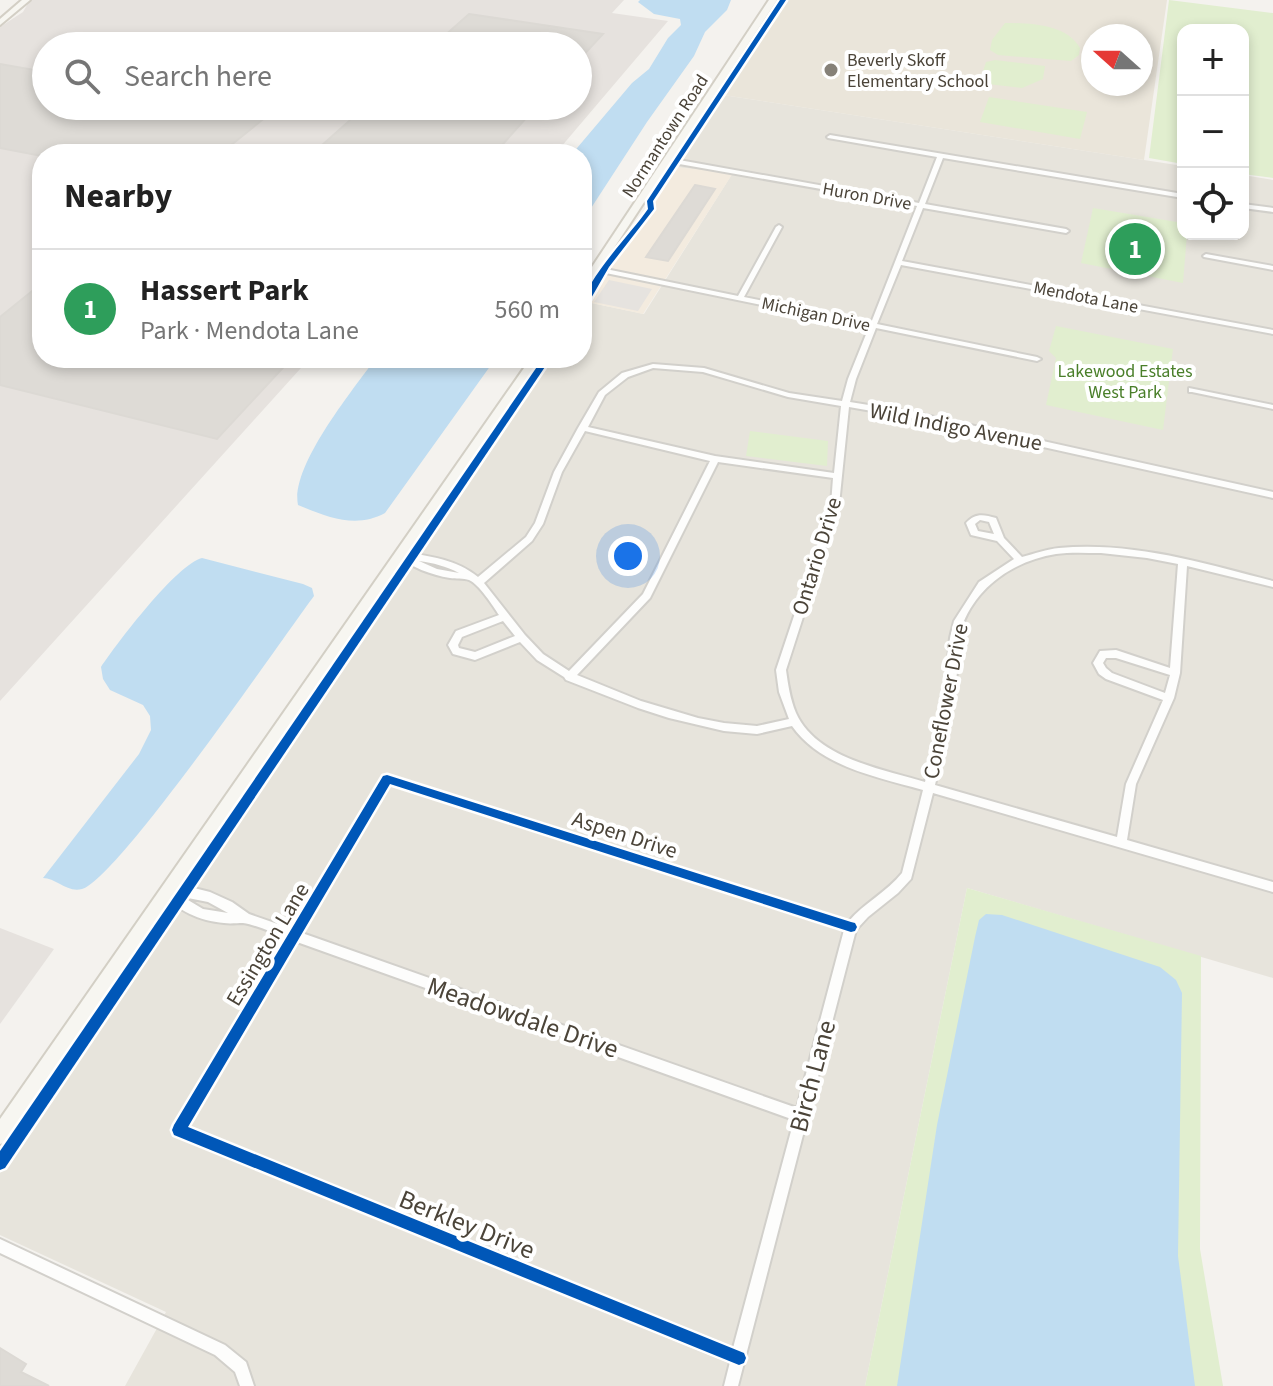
<!DOCTYPE html>
<meta charset="utf-8">
<style>
body{margin:0;font-family:"Source Sans 3",sans-serif;background:#f2f2f2;color:#222}
.controls{position:absolute;right:24px;top:24px;display:grid;overflow:hidden;border-radius:16px;box-shadow:0 4px 12px #0003}
.controls button{width:72px;height:72px;display:grid;place-items:center;padding:0;border:0;border-bottom:2px solid #e0e0e0;background:#fff;color:#222;font:40px sans-serif}
.compass{position:absolute;left:1081px;top:24px;width:72px;height:72px;border-radius:50%;background:#fff;box-shadow:0 4px 12px #0003;rotate:291deg}
.you{position:absolute;left:628px;top:556px;width:28px;height:28px;margin:-20px;border:6px solid #fff;border-radius:50%;background:#1a73e8;box-shadow:0 0 0 12px #1a73e833}
.badge{display:grid;place-items:center;width:52px;height:52px;border-radius:50%;background:#868178;color:#fff;font-size:26px;font-weight:700}
.pin{position:absolute;translate:-50% -50%;border:4px solid #fff;box-shadow:0 2px 8px #0006}
.list{margin:0;padding:0;list-style:none}
h2{display:flex;justify-content:space-between;align-items:center;height:104px;margin:0;padding:0 32px;font-size:34px}
h2 small{font-size:26px;font-weight:400;color:#767676}
.list li{display:grid;grid-template-columns:52px 1fr auto;gap:24px;align-items:center;box-sizing:border-box;height:120px;padding:0 32px;border-top:2px solid #e0e0e0}
.list b{display:block;font-size:30px;white-space:nowrap}
.list p{margin:0;font-size:26px;white-space:nowrap;color:#767676}
.list em{font-size:26px;font-style:normal;color:#767676}
.icon{flex:none;width:44px;height:44px;fill:none;stroke:currentColor;stroke-width:2;stroke-linecap:round;stroke-linejoin:round}
.map{position:relative;flex:none;width:1273px;height:1386px;overflow:hidden}
.search{position:absolute;background:#fff;box-shadow:0 4px 12px #0003;left:32px;top:32px;width:560px;height:88px;display:flex;align-items:center;gap:20px;box-sizing:border-box;padding:0 28px;border-radius:44px;color:#767676;font-size:30px}
.panel{position:absolute;background:#fff;box-shadow:0 4px 12px #0003;left:32px;top:144px;width:560px;height:224px;border-radius:32px}
.map>svg:first-child{display:block}
.residential{fill:#e7e4dc}
.commercial{fill:#f3ebdf}
.industrial{fill:#e6e2de;fill-rule:evenodd}
.education{fill:#eae5da;fill-rule:evenodd}
.green{fill:#e1eecf}
.parking{fill:#e6e3df}
.water{fill:#c0ddf1}
.building{fill:#dedbd6;stroke:#dcd9d4;stroke-width:2}
.lines{fill:none;stroke-linecap:round;stroke-linejoin:round}
.street-casing{stroke:#d2d0cb;stroke-width:4}
.secondary-casing{stroke:#d3cfc5;stroke-width:4}
.street{fill:#fdfdfc;fill-rule:evenodd}
.secondary{fill:#f7f6f1;fill-rule:evenodd}
.cycleway-casing{stroke:#fff;stroke-width:5}
.cycleway{fill:#0057b8;fill-rule:evenodd}
.poi-dot{fill:#868178;stroke:#fff;stroke-width:3}
.labels{text-anchor:middle;stroke-width:8;stroke-linejoin:round;paint-order:stroke}
.far-poi-label{font-size:18px;fill:#4b4439;stroke:#fff;text-anchor:start}
.far-street-label{font-size:18px;fill:#4b4439;stroke:#fff}
.far-park-label{font-size:18px;fill:#4a7f2a;stroke:#fff}
.street-label{font-size:22px;fill:#4b4439;stroke:#fff}
.near-street-label{font-size:26px;fill:#4b4439;stroke:#fff}
</style>
<div class="map">
<svg width="1273" height="1386" viewBox="0 0 1273 1386">
<rect width="100%" height="100%" fill="#f4f2ee"/>
<path class="residential" d="M723 95 1183 166V234H1243V175L1273 180V978L967 888 865 1386H125L166 1312 0 1235V1145L191 873 540 358H582V301L644 314 732 174 675 167Z"/>
<path class="commercial" d="M675 167 733 173 643 314 582 301V296Z"/>
<g class="industrial">
<path d="M30 0H624L612 13 668 21 555 154H42V358H310L0 701V27L23 12ZM46 46H578V106H46Z"/>
<path d="M0 928 54 949 0 1024Z"/>
</g>
<path class="education" d="M786 0H1167L1144 160 723 95ZM1093 36H1141V84H1093Z"/>
<g class="green">
<path d="M1169 0 1273 13V178L1243 174V30H1183V164L1149 158Z"/>
<path d="M1005 23C1030 23 1066 24 1080 48L1079 55 1071 61 998 55 990 50 992 40Z"/>
<path d="M995 60 1045 66 1043 79 1022 88 979 83 986 62Z"/>
<path d="M989 97 1087 112 1080 139 980 122Z"/>
<path d="M1093 208 1183 223V234H1187L1183 283 1081 263Z"/>
<path d="M1056 326 1173 349 1163 430 1046 405 1056 358 1049 351Z"/>
<path d="M750 431 828 441 827 466 746 456Z"/>
<path d="M967 888 1201 956 1200 1249 1223 1386H865Z"/>
</g>
<path class="parking" d="M609 280 652 289 638 311 594 302Z"/>
<g class="water">
<path d="M640 0H731L727 10 705 32 694 56 647 122 582 222V154H572L632 83 649 69 668 38 681 25 680 19 654 14 638 2Z"/>
<path d="M376 358H496L385 513C356 529 327 517 298 505 290 467 352 391 376 358Z"/>
<path d="M202 558 303 584 312 588 314 596C282 639 116 881 82 889 67 893 56 878 43 878L139 754 151 730 150 716 143 705 110 690 103 679 101 667C117 643 177 564 202 558Z"/>
<path d="M986 914 1002 915 1160 967 1176 980 1182 993 1178 1256 1195 1386H897L937 1125 975 937 979 920Z"/>
</g>
<g class="building">
<path d="M469 14 603 34 578 61V46H433Z"/>
<path d="M0 64 46 72V106H240L272 112 220 154 42 156 0 148Z"/>
<path d="M366 106H537L494 154H312Z"/>
<path d="M695 185 715 189 668 261 646 257Z"/>
<path d="M42 283V358H292L217 439 0 385V317Z"/>
<path d="M0 1348 26 1364 21 1372 49 1386H0Z"/>
</g>
<g class="lines">
<defs>
<g id="street">
<path d="M830 135 1183 194V198L943 158 925 204 1066 229 1069 231 1066 233 923 208 902 261 1273 330V334L901 265 877 324 1037 357 1041 359 1037 361 876 328 856 379 850 402 912 412 1273 492V498L912 418 849 407 839 505 786 670C788 684 790 699 796 713 816 758 882 769 925 782L945 693 950 638 954 621 979 582 1014 559 997 541 971 535 966 523C975 513 983 514 996 518L1004 538 1022 557C1034 554 1047 549 1059 548 1131 541 1204 563 1273 581V587L1187 566 1180 673 1174 698 1136 784 1127 840 1273 882V892L933 793 911 879 898 893 868 917 856 930 738 1386H724L730 1362 174 1135 172 1130 174 1125 286 938C273 933 257 925 243 923 237 923 230 924 224 923 200 921 176 911 163 891L165 887 169 886 190 887 210 892 232 902 249 914 292 929 383 776 387 775 849 921C864 903 887 892 902 873L923 790C877 777 821 767 792 726L757 734 724 731 669 718 638 708 566 680 564 677 537 660 520 642 475 660 453 654 448 645 456 631 499 615C493 606 479 584 469 580 464 578 455 579 450 578 431 575 411 567 396 555L398 553 402 552C429 556 456 559 478 577L526 537 535 523 554 472 578 428 599 392 622 373 653 364 704 368 789 393 842 401 848 379 869 327 596 271 593 269 596 267 738 296 776 227 779 225 782 227 744 297 871 323 917 206 668 162 665 160 668 158 919 203 937 157 828 138 827 137ZM653 368 703 372 788 397 841 406 834 473 715 456 588 427 605 395 628 377ZM585 431 710 461 643 594 569 671 543 654 525 635 484 583 532 541 543 524 562 472ZM718 462 833 478 831 505 776 670 779 692 789 719 757 726 724 723 698 718 641 701 577 675 650 598ZM980 520 989 522 994 534 978 531 975 524ZM1101 553 1147 558 1178 564 1170 668 1116 650 1100 651 1093 663 1099 674 1106 679 1163 700 1126 784 1117 837 935 785 955 693 961 629C975 587 1013 561 1056 554 1070 552 1086 553 1101 553ZM419 561C433 563 446 566 459 573L437 569ZM503 621 515 636 475 652 459 648 458 645 462 637ZM1106 658H1116L1170 675 1165 693 1112 673 1106 668 1103 663ZM390 784 844 930 797 1108 302 933ZM183 897 208 902 228 913 203 909ZM297 942 794 1120 733 1348 188 1127Z"/>
<path d="M1243 204 1273 208V212L1243 208Z"/>
<path d="M1206 254 1273 266V270L1204 257 1203 256Z"/>
<path d="M1189 388 1273 405V409L1192 392H1189Z"/>
<path d="M0 1239 225 1345 246 1362 254 1386H240L235 1372 215 1355 0 1253Z"/>
</g>
<g id="secondary">
<path d="M22 0H30L0 25V19Z"/>
<path d="M769 0H777L587 289 582 292V282Z"/>
<path d="M531 358H541L7 1142 0 1144V1119Z"/>
</g>
</defs>
<use href="#street" class="street-casing"/>
<use href="#secondary" class="secondary-casing"/>
<use href="#street" class="street"/>
<use href="#secondary" class="secondary"/>
<defs>
<g id="cycleway">
<path d="M780 0H786L653 201 654 209 609 267 586 307 582 309C582 282 632 233 648 209L647 201Z"/>
<path d="M543 358H551L5 1168 0 1170V1151Z"/>
<path d="M387 775 851 922 855 923 857 927 855 931 851 932 390 784 188 1127 744 1353 746 1358 744 1363 739 1365 174 1135 172 1130 174 1125 383 776Z"/>
</g>
</defs>
<use href="#cycleway" class="cycleway-casing"/>
<use href="#cycleway" class="cycleway"/>
</g>
<circle class="poi-dot" cx="831" cy="70" r="8"/>
<g class="labels">
<g class="far-poi-label">
<text x="847" y="66">Beverly Skoff<tspan x="847" dy="21">Elementary School</tspan></text>
</g>
<g class="far-street-label">
<text transform="translate(665 136) rotate(-57)" y="6">Normantown Road</text>
<text transform="translate(867 196) rotate(10)" y="6">Huron Drive</text>
<text transform="translate(1086 297) rotate(11)" y="6">Mendota Lane</text>
<text transform="translate(816 314) rotate(12)" y="6">Michigan Drive</text>
</g>
<g class="far-park-label">
<text x="1125" y="377">Lakewood Estates<tspan x="1125" dy="21">West Park</tspan></text>
</g>
<g class="street-label">
<text transform="translate(956 426) rotate(11)" y="8">Wild Indigo Avenue</text>
<text transform="translate(816 556) rotate(-73)" y="8">Ontario Drive</text>
<text transform="translate(945 701) rotate(-79)" y="8">Coneflower Drive</text>
<text transform="translate(625 834) rotate(18)" y="8">Aspen Drive</text>
<text transform="translate(267 944) rotate(-59)" y="8">Essington Lane</text>
</g>
<g class="near-street-label">
<text transform="translate(523 1017) rotate(19)" y="9">Meadowdale Drive</text>
<text transform="translate(812 1076) rotate(-75)" y="9">Birch Lane</text>
<text transform="translate(467 1224) rotate(22)" y="9">Berkley Drive</text>
</g>
</g>
</svg>
<div class="controls">
<button>+</button>
<button>−</button>
<button><svg class="icon" aria-label="locate" viewBox="0 0 24 24"><circle cx="12" cy="12" r="6"/><path d="M12 2v4M12 18v4M2 12h4M18 12h4"/></svg></button>
</div>
<svg class="compass" viewBox="-18 -18 36 36"><path d="M0-13l5 13h-10z" fill="#e53935"/><path d="M0 13l5-13h-10z" fill="#767676"/></svg>
<div class="you"></div>
<div class="pin badge" style="left:1135px;top:249px;background:#2e9e5b">1</div>
<div class="search"><svg class="icon" aria-label="search" viewBox="0 0 24 24"><circle cx="10" cy="10" r="6"/><path d="M15 15l6 6"/></svg>Search here</div>
<section class="panel">
<h2>Nearby<small></small></h2>
<ul class="list">
<li><span class="badge" style="background:#2e9e5b">1</span><div><b>Hassert Park</b><p>Park · Mendota Lane</p></div><em>560 m</em></li>
</ul>
</section>
</div>
